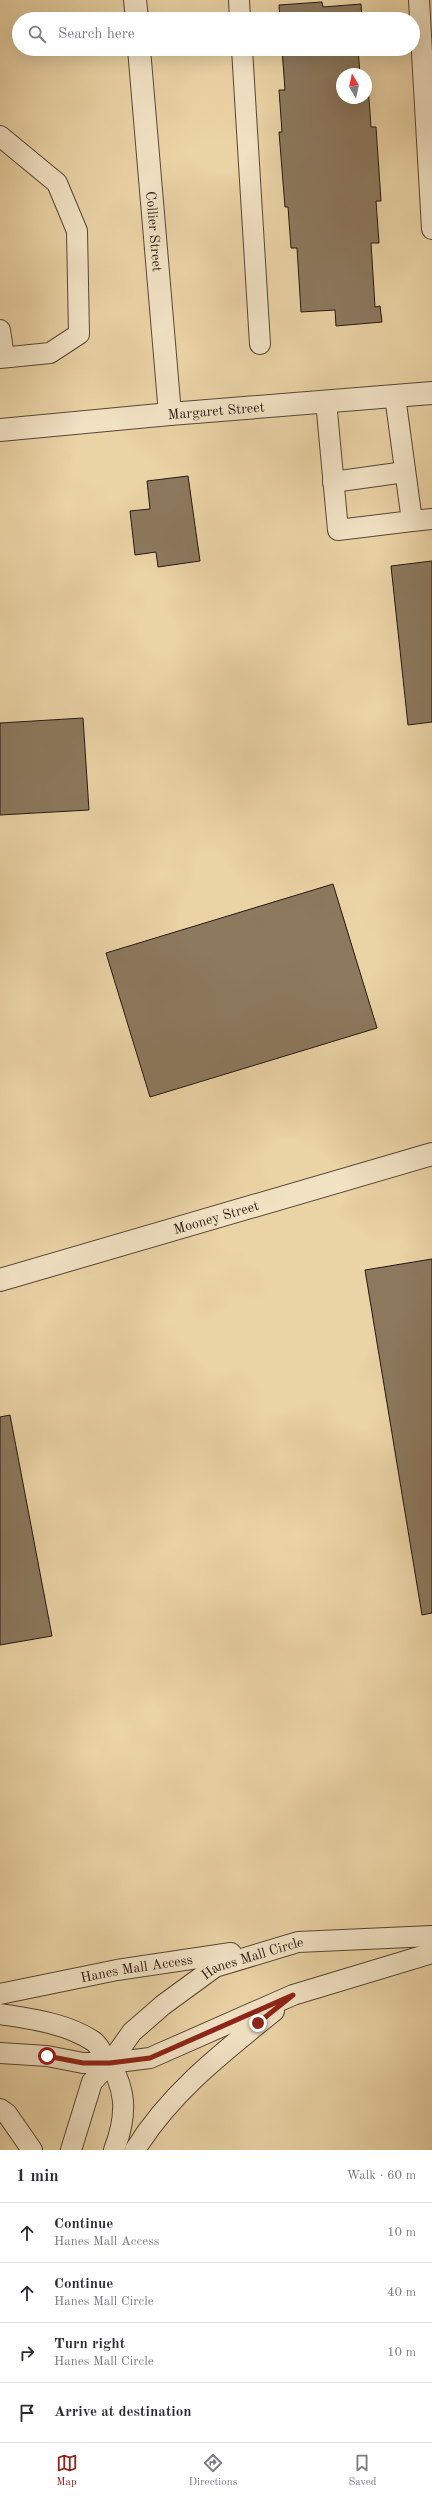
<!DOCTYPE html>
<meta charset="utf-8">
<style>
body{margin:0;font-family:"Old Standard TT",serif;background:#f2f2f3;color:#2b2b33}
.compass{position:absolute;left:336px;top:68px;width:36px;height:36px;border-radius:50%;background:#fff;box-shadow:0 4px 16px #0002;rotate:351deg}
.stop{position:absolute;width:12px;height:12px;margin:-9px;border:3px solid #8f2418;border-radius:50%;background:#fff}
.stop.end{background:#8f2418;border-color:#fff;box-shadow:0 1px 4px #0008}
.list{margin:0;padding:0;list-style:none}
h2{display:flex;justify-content:space-between;align-items:center;height:52px;margin:0;padding:0 16px;font-size:17px}
h2 small{font-size:13px;font-weight:400;color:#7c7c81}
.list li{display:grid;grid-template-columns:26px 1fr auto;gap:12px;align-items:center;box-sizing:border-box;height:60px;padding:0 16px;border-top:1px solid #e1e1e2}
.list b{display:block;font-size:15px;white-space:nowrap}
.list p{margin:0;font-size:13px;white-space:nowrap;color:#7c7c81}
.list em{font-size:13px;font-style:normal;color:#7c7c81}
.icon{flex:none;width:22px;height:22px;fill:none;stroke:currentColor;stroke-width:2;stroke-linecap:round;stroke-linejoin:round}
.map{position:relative;flex:none;width:432px;height:2150px;overflow:hidden}
.search{position:absolute;background:#fff;box-shadow:0 4px 16px #0002;left:12px;right:12px;top:12px;height:44px;display:flex;align-items:center;gap:10px;box-sizing:border-box;padding:0 14px;border-radius:22px;color:#7c7c81;font-size:15px}
.sheet{height:292px;background:#fff}
nav{display:flex;justify-content:space-around;align-items:center;box-sizing:border-box;height:56px;border-top:1px solid #e1e1e2;background:#fff;font-size:11px;color:#7c7c81}
nav a{display:grid;justify-items:center;gap:2px}
nav .on{color:#8f2418}
.map>svg:first-child{display:block}
.building{fill:#8c795e;stroke:#271711}
.lines{fill:none;stroke-linecap:round;stroke-linejoin:round}
.lane-casing{stroke:#584636;stroke-width:22}
.street-casing{stroke:#584636;stroke-width:24}
.lane{stroke:#f1e2c4;stroke-width:20}
.street{stroke:#f1e2c4;stroke-width:22}
.route{stroke:#8f2418;stroke-width:5}
.labels{text-anchor:middle;stroke-width:3;stroke-linejoin:round;paint-order:stroke}
.street-label{font-size:14px;fill:#271711;stroke:#f1e2c4}
</style>
<div class="map">
<svg width="432" height="2150" viewBox="0 0 432 2150">
<rect width="100%" height="100%" fill="#ead3a5"/>
<filter id="stains"><feTurbulence type="fractalNoise" baseFrequency=".005" numOctaves="4"/><feColorMatrix values="0 0 0 0 .2 0 0 0 0 .09 0 0 0 0 .02 0 0 0 .5 -.17"/></filter>
<radialGradient id="worn" r=".72"><stop offset=".6" stop-color="#630" stop-opacity="0"/><stop offset="1" stop-color="#630" stop-opacity=".3"/></radialGradient>
<g class="building">
<path d="M322 2 323 7 361 4 362 19H280L279 5Z"/>
<path d="M282 49H358L360 74H342V98H366V85H368L371 127H376L381 201H376L379 243H371L375 307 380 306 382 322 336 326 335 310 301 312 297 248H291L288 207H285L279 132H282L279 90H285Z"/>
<path d="M188 476 200 561 158 567 156 552 135 555 130 511 150 509 147 481Z"/>
<path d="M432 561V722L408 725 391 566Z"/>
<path d="M83 718 89 810 0 815V723Z"/>
<path d="M333 884 377 1028 150 1097 106 953Z"/>
<path d="M432 1259V1613L422 1615 365 1270Z"/>
<path d="M10 1415 52 1636 0 1645V1417Z"/>
</g>
<g class="lines">
<defs>
<g id="lane">
<path d="M239 0 240 19"/>
<path d="M419 0 432 229"/>
<path d="M242 49 260 344"/>
<path d="M0 136 57 183 77 231 79 334 50 353 0 358"/>
<path d="M0 330 4 357"/>
<path d="M395 396 412 521 432 519"/>
<path d="M326 401 338 530 412 521"/>
<path d="M333 482 405 472"/>
<path id="s1" d="M0 1994 117 1970 231 1953"/>
<path d="M0 2014C31 2019 66 2023 93 2041 98 2044 101 2051 104 2055 127 2086 128 2114 114 2150"/>
<path d="M0 2053 47 2056 83 2063H110L150 2058 293 1995 432 1953"/>
<path d="M0 2109 7 2114 32 2150"/>
<path id="s2" d="M71 2150 92 2082 110 2063 132 2032 163 2005 215 1967 298 1942 432 1936"/>
<path d="M135 2150C170 2093 222 2053 274 2011"/>
</g>
<g id="street">
<path d="M135 0 137 19"/>
<path id="s3" d="M139 49 170 414"/>
<path id="s4" d="M0 430 170 414 432 393"/>
<path id="s5" d="M0 1280 432 1154"/>
</g>
</defs>
<use href="#lane" class="lane-casing"/>
<use href="#street" class="street-casing"/>
<use href="#lane" class="lane"/>
<use href="#street" class="street"/>
</g>
<g class="lines">
<path class="route" d="M47 2056 83 2063H110L150 2058 293 1995 258 2023"/>
</g>
<g class="labels">
<g class="street-label">
<text dy="5" stroke="none"><textPath href="#s3" startOffset="183">Collier Street</textPath></text>
<text dy="5" stroke="none"><textPath href="#s4" startOffset="217">Margaret Street</textPath></text>
<text dy="5" stroke="none"><textPath href="#s5" startOffset="225">Mooney Street</textPath></text>
<text dy="5" stroke="none"><textPath href="#s2" startOffset="279">Hanes Mall Circle</textPath></text>
<text dy="5" stroke="none"><textPath href="#s1" startOffset="139">Hanes Mall Access</textPath></text>
</g>
</g>
<rect width="100%" height="100%" filter="url(#stains)"/>
<rect width="100%" height="100%" fill="url(#worn)"/>
</svg>
<svg class="compass" viewBox="-18 -18 36 36"><path d="M0-13l5 13h-10z" fill="#e53935"/><path d="M0 13l5-13h-10z" fill="#7c7c81"/></svg>
<div class="stop" style="left:47px;top:2056px"></div>
<div class="stop end" style="left:258px;top:2023px"></div>
<div class="search"><svg class="icon" aria-label="search" viewBox="0 0 24 24"><circle cx="10" cy="10" r="6"/><path d="M15 15l6 6"/></svg>Search here</div>
</div>
<section class="sheet">
<h2>1 min<small>Walk · 60 m</small></h2>
<ul class="list">
<li><svg class="icon" aria-label="ahead" viewBox="0 0 24 24"><path d="M12 20V5M6 11l6-6 6 6"/></svg><div><b>Continue</b><p>Hanes Mall Access</p></div><em>10 m</em></li>
<li><svg class="icon" aria-label="ahead" viewBox="0 0 24 24"><path d="M12 20V5M6 11l6-6 6 6"/></svg><div><b>Continue</b><p>Hanes Mall Circle</p></div><em>40 m</em></li>
<li><svg class="icon" aria-label="right" viewBox="0 0 24 24"><path d="M7 20v-9h11M14 6l5 5-5 5"/></svg><div><b>Turn right</b><p>Hanes Mall Circle</p></div><em>10 m</em></li>
<li><svg class="icon" aria-label="arrive" viewBox="0 0 24 24"><path d="M6 21V4h12l-3 4 3 4H6"/></svg><div><b>Arrive at destination</b></div></li>
</ul>
</section>
<nav>
<a class="on"><svg class="icon" aria-label="map" viewBox="0 0 24 24"><path d="M3 6l6-2 6 2 6-2v14l-6 2-6-2-6 2zM9 4v14M15 6v14"/></svg>Map</a>
<a><svg class="icon" aria-label="directions" viewBox="0 0 24 24"><path d="M12 3l9 9-9 9-9-9zM9 14v-3h6M13 9l2 2-2 2"/></svg>Directions</a>
<a><svg class="icon" aria-label="saved" viewBox="0 0 24 24"><path d="M7 4h10v16l-5-4-5 4z"/></svg>Saved</a>
</nav>
